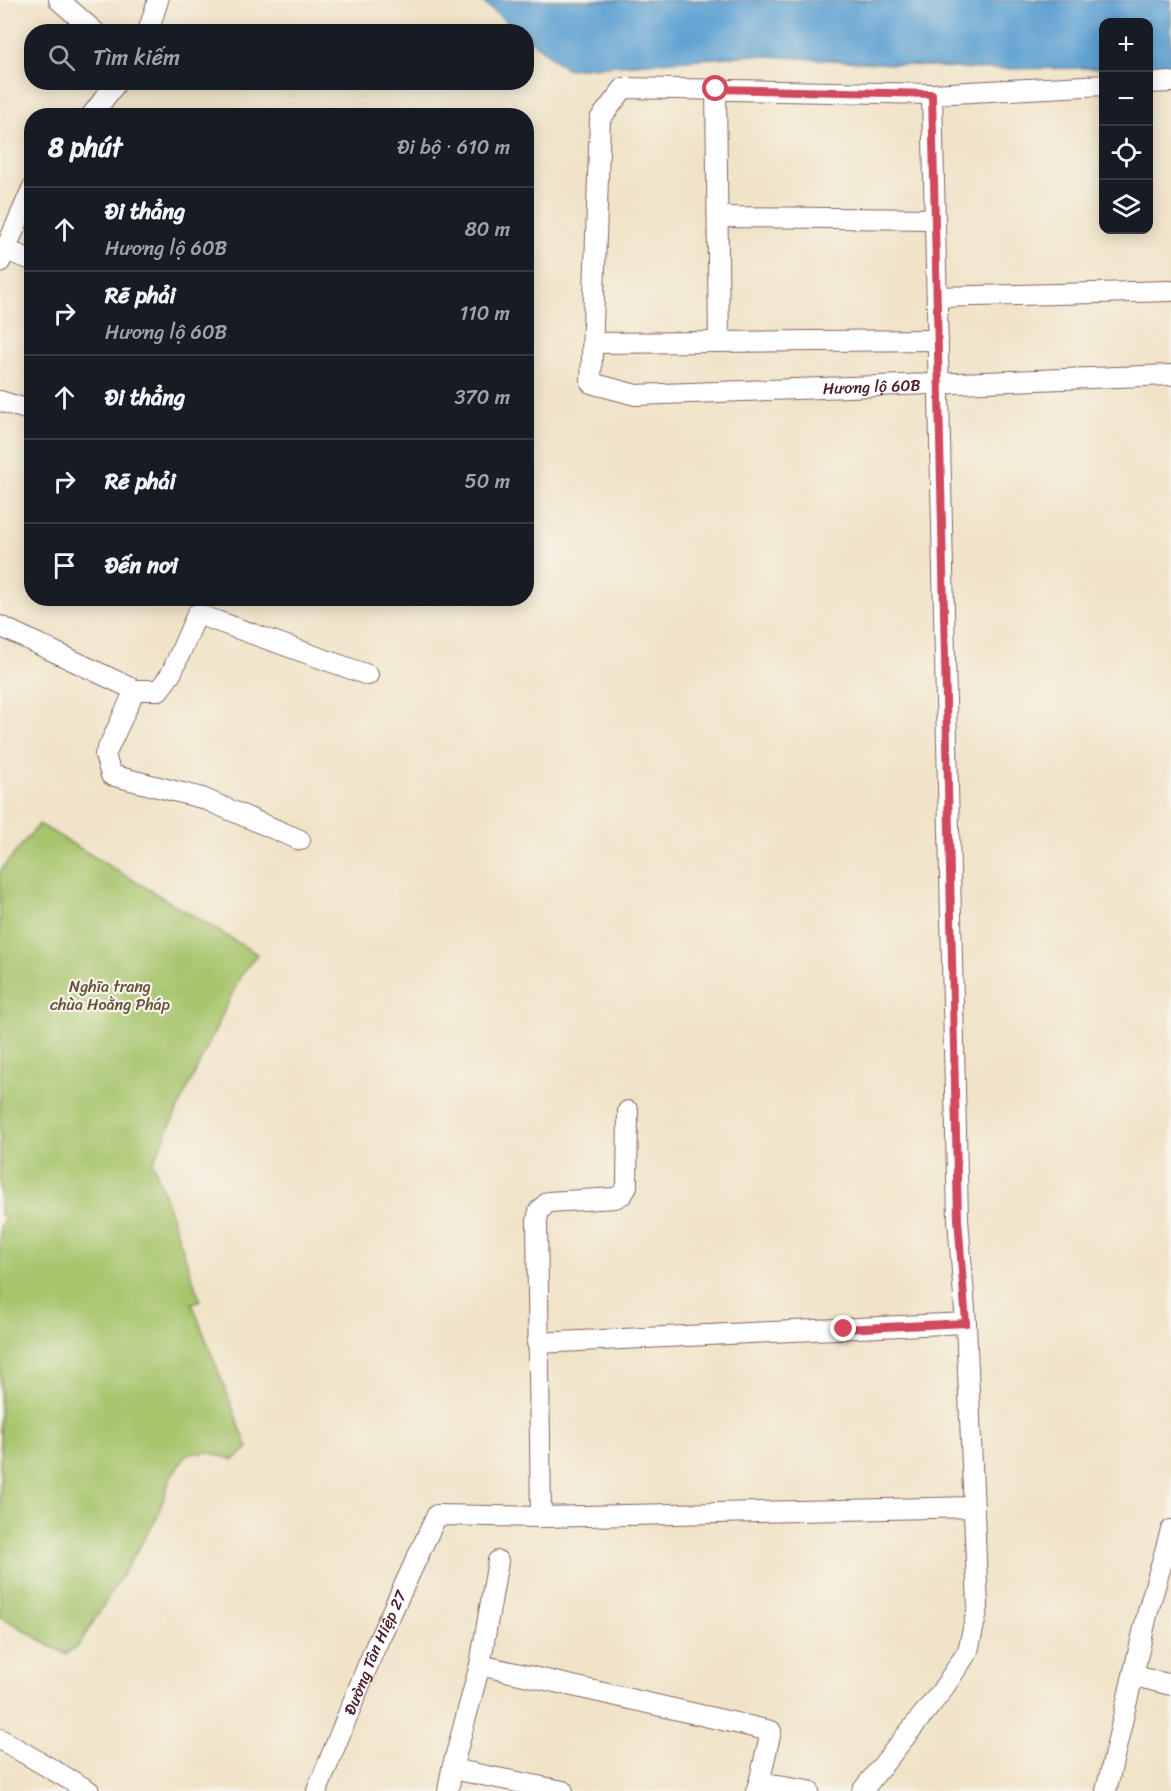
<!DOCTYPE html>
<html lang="vi">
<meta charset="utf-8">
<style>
body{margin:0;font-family:Sriracha,sans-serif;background:#242831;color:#f1f3f6}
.controls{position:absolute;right:18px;top:18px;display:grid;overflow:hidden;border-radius:12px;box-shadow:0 3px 15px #0003}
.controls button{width:54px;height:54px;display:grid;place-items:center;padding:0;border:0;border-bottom:2px solid #363941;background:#171b24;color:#f1f3f6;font:30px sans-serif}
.stop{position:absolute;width:18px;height:18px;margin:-14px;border:4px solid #d1495b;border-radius:50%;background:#fff}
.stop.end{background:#d1495b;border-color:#fff;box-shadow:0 2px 6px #0008}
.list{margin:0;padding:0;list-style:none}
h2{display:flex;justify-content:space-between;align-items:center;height:78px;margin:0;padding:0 24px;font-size:26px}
h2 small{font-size:20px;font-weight:400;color:#9ea1a6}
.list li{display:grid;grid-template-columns:39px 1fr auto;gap:18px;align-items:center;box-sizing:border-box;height:84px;padding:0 24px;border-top:2px solid #363941}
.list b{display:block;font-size:22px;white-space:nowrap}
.list p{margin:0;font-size:20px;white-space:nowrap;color:#9ea1a6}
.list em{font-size:20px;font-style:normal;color:#9ea1a6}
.icon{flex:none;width:33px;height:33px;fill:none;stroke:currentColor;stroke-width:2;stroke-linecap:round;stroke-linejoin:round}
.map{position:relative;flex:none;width:1171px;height:1791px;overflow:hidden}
.search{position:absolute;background:#171b24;box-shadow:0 3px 15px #0003;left:24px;top:24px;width:510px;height:66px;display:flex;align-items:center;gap:15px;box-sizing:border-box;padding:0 21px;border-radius:24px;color:#9ea1a6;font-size:22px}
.panel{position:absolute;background:#171b24;box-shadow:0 3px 15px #0003;left:24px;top:108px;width:510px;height:498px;border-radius:24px}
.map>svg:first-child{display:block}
.green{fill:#a6c56c;stroke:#78724c;stroke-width:1.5}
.water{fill:#5ea1d2;stroke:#54607e;stroke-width:1.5}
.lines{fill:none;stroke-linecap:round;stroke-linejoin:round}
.minor-casing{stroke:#846462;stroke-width:22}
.minor{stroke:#fff;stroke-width:20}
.route{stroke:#d1495b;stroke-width:8}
.labels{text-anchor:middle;stroke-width:4.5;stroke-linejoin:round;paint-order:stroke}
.street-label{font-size:16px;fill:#4a1f2b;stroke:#f7f3e8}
.park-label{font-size:16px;fill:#66513e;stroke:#f7f3e8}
</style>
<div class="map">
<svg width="1171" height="1791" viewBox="0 0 1171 1791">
<rect width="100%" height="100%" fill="#f7f3e8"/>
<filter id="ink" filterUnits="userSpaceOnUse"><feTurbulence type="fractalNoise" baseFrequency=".0167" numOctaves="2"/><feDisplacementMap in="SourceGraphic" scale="12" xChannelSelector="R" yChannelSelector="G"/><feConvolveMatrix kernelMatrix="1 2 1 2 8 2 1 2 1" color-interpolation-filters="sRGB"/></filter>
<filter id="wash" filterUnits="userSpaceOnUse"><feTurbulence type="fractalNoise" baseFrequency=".008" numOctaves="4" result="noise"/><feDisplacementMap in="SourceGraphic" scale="24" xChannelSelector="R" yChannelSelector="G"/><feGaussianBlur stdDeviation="1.35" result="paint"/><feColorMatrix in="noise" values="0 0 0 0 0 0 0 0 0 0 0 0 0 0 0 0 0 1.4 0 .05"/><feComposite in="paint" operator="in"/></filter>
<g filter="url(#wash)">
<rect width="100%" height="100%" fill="#f0e3c7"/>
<path class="green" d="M39 824 257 954 241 975 153 1162 200 1300 192 1303 248 1448 234 1460 208 1452 187 1454 171 1476 157 1518 79 1645 65 1654 0 1616V1226L6 1217 0 1214V871Z"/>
<path class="water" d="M480 0H1171V68H1149L1148 22H1104L1103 68 970 69 754 55 566 69 527 37 526 32 519 31Z"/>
</g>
<g filter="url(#ink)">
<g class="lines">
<defs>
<g id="minor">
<path d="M59 0 95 32"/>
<path d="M148 32 158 0"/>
<path d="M1148 83 1171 82"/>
<path id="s1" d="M1104 85 932 94 624 88 600 119 591 383 636 395 1171 375"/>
<path d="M716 89 719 342"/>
<path d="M91 116 117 82"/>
<path d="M718 217 935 219"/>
<path d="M5 250 32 260"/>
<path d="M0 262 32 189"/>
<path d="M937 297 1171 291"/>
<path d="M594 343 938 340"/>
<path d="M0 401 32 411"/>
<path d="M0 626 135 690H159L171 674 197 614 368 675"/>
<path d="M135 690 105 755 111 775 202 798 300 840"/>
<path d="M537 1343 966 1323"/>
<path d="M541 1517 537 1220 539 1211 548 1202 615 1198 623 1194 627 1186 628 1111"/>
<path d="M480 1665 771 1731 759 1783"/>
<path d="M1135 1676 1171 1685"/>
<path d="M0 1739 89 1791"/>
<path d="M452 1769 480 1665 498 1561"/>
<path id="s2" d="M317 1791 374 1650 437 1515 541 1517 974 1507"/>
<path d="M448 1791 452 1769 563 1791"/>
<path d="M756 1791 759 1783 809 1791"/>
<path d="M862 1791 941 1692 968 1651 978 1607 966 1323 958 1219 932 94"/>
<path d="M1106 1791 1148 1611 1171 1530"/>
</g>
</defs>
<use href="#minor" class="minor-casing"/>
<use href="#minor" class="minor"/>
</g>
</g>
<g class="lines" filter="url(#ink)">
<path class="route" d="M716 89 932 94 958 1219 966 1323 844 1329"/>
</g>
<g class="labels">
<g class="street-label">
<text dy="6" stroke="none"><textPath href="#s1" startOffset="1066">Hương lộ 60B</textPath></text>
<text dy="6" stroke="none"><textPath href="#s2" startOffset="150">Đường Tân Hiệp 27</textPath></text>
</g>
<g class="park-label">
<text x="110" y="992">Nghĩa trang<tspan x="110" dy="18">chùa Hoằng Pháp</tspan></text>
</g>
</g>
</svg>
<div class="controls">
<button>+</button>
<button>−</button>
<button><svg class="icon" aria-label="locate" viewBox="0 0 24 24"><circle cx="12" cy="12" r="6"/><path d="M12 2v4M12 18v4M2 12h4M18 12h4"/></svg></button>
<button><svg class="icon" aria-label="layers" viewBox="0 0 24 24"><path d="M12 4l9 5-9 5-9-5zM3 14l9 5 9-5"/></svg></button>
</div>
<div class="stop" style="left:716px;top:89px"></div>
<div class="stop end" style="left:844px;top:1329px"></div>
<div class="search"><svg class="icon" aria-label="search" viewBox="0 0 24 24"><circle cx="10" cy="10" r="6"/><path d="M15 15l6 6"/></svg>Tìm kiếm</div>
<section class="panel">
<h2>8 phút<small>Đi bộ · 610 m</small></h2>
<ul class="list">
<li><svg class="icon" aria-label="ahead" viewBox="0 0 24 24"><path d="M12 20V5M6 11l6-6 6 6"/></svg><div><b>Đi thẳng</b><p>Hương lộ 60B</p></div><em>80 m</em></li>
<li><svg class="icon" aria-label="right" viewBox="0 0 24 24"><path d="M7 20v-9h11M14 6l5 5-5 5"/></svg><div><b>Rẽ phải</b><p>Hương lộ 60B</p></div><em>110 m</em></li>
<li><svg class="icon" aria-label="ahead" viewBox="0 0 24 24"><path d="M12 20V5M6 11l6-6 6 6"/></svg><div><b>Đi thẳng</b></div><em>370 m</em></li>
<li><svg class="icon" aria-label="right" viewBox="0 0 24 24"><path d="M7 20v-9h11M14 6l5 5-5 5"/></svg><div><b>Rẽ phải</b></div><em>50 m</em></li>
<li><svg class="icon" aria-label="arrive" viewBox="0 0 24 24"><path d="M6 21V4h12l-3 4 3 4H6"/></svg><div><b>Đến nơi</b></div></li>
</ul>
</section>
</div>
